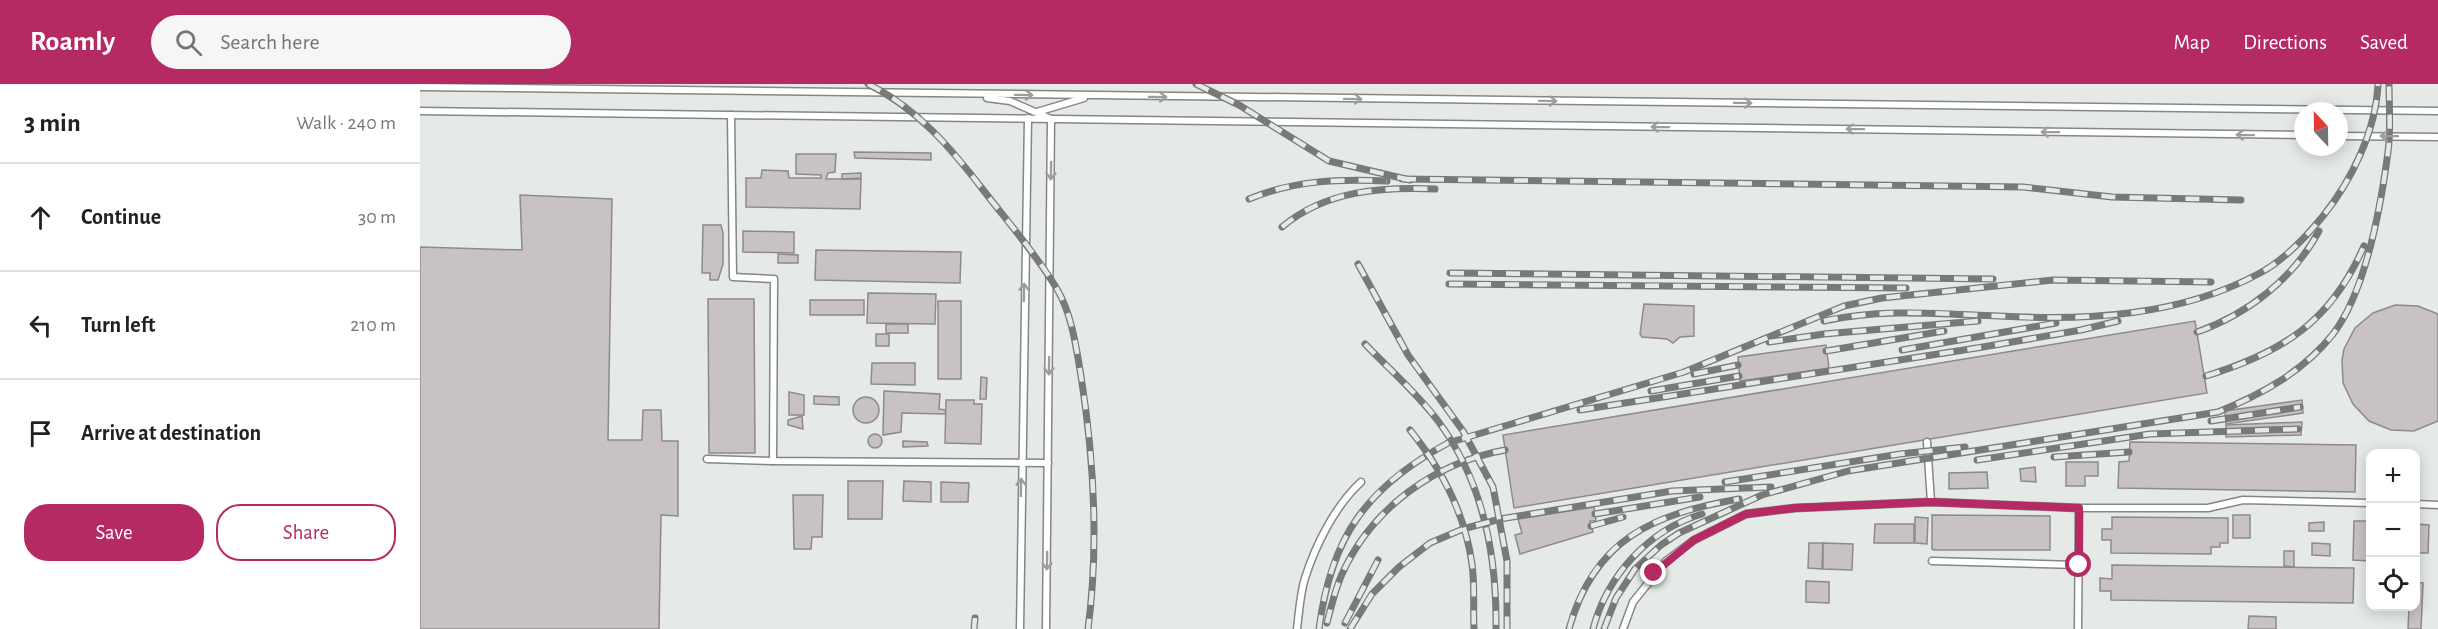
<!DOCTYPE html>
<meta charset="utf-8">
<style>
body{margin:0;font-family:"Alegreya Sans",sans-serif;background:#f6f6f6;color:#202124}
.controls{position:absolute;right:18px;bottom:18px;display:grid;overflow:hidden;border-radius:12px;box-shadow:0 3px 15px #0003}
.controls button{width:54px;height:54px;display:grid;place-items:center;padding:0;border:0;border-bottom:2px solid #e0e0e0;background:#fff;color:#202124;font:30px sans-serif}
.compass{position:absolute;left:1874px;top:18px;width:54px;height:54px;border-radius:50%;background:#fff;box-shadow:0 3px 15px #0003;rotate:338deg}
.stop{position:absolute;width:18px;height:18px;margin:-14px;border:4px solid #b62a63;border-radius:50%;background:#fff}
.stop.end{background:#b62a63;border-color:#fff;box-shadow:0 2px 6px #0008}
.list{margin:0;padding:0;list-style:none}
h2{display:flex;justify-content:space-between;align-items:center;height:78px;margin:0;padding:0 24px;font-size:26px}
h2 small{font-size:20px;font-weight:400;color:#757577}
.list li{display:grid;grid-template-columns:39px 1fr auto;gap:18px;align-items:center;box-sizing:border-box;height:108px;padding:0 24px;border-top:2px solid #e0e0e0}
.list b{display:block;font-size:22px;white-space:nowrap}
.list em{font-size:20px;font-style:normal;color:#757577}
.actions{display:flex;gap:12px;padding:18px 24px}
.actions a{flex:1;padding:14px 0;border:2px solid #b62a63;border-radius:24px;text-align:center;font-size:21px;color:#b62a63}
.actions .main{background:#b62a63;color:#fff}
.icon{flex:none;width:33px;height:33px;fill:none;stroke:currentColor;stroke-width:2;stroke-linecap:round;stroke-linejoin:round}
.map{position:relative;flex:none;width:2018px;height:545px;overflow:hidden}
header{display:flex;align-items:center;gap:36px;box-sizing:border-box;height:84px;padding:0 30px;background:#b62a63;color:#fff}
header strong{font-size:28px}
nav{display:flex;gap:33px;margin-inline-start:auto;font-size:21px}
.search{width:420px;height:54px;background:#f6f6f6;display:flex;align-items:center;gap:15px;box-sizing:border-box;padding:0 21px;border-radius:33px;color:#757577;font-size:22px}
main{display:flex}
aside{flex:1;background:#fff}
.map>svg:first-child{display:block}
.building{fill:#c8c2c4;stroke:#8e898a;stroke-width:1.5}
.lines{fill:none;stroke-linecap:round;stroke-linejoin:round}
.lane-casing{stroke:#848784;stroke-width:9}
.lane{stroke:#fff;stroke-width:6}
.rail-casing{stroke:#777a78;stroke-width:7}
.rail{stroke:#e5eae7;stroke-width:4.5;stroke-dasharray:14;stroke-linecap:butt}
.oneway{stroke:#9c9d9c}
.route{stroke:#b62a63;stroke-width:8}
</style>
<header>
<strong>Roamly</strong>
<div class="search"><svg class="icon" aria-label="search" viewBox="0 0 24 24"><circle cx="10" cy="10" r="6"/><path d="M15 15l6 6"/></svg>Search here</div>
<nav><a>Map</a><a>Directions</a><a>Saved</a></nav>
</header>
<main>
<aside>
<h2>3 min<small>Walk · 240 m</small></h2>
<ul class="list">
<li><svg class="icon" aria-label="ahead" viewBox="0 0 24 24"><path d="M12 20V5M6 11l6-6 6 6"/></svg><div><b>Continue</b></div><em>30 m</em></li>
<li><svg class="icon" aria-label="left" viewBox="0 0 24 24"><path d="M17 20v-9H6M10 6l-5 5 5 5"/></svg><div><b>Turn left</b></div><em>210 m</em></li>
<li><svg class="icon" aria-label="arrive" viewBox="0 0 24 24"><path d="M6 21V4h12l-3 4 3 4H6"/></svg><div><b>Arrive at destination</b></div></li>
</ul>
<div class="actions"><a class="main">Save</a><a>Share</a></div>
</aside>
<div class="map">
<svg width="2018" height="545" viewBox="0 0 2018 545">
<rect width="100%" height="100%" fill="#e5eae7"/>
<g class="building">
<path d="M434 68 511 69V76L435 74Z"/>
<path d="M376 70H416L415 88 408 89 406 95H441L440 125 326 123V94H341L342 86 368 87 369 94H401V91L376 90Z"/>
<path d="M441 89V94L422 95V90Z"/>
<path d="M100 111 192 115 188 356H222L223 326H241L242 357H258V432L241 431 239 545H0V163L102 166Z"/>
<path d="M283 141H301L303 149V180L298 196H290V189H282Z"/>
<path d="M323 147 374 148V169L323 168Z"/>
<path d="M396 166 541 168 540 199 395 196Z"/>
<path d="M358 170 378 171V179H358Z"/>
<path d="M448 209 516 210 515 240 447 239Z"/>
<path d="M288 215H334L335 369H289Z"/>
<rect x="390" y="216" width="54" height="15"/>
<rect x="518" y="217" width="23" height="78"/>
<path d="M1224 220 1274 222V252L1260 253 1253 259 1247 255 1222 253 1220 250Z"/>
<path d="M1975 221 1998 222 2018 230V337L1994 347 1971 346 1949 337 1933 320 1923 299 1922 276 1924 265 1935 244 1953 229Z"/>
<path d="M1775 237 1787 309 1094 424 1083 351Z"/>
<rect x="466" y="240" width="22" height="9"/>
<rect x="456" y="250" width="13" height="12"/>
<path d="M1406 261 1409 284 1320 297 1318 273Z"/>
<path d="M452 279H495V301L451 300Z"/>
<path d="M561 293 567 294 566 315H560Z"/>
<path d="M464 307 520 310 519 325 526 326 525 330 482 329 481 348 463 351Z"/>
<path d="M369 308 384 311V331H369Z"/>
<path d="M394 312 419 313V321L394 320Z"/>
<circle cx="446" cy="326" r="13"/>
<path d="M526 316H554V320H562L561 360 525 359Z"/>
<path d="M1882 316 1883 329 1806 340 1805 327Z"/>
<path d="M382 332 383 345 368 341V336Z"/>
<path d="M1882 338 1881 351 1806 353V341Z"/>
<circle cx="455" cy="357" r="7"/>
<path d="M483 357 507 358 508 362 483 363Z"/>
<path d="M1710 358 1936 361 1935 408 1698 404 1699 378 1709 377Z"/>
<path d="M1646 378H1678V392H1665V402H1646Z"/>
<path d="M1615 383 1616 398 1601 397 1600 385Z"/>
<path d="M1567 388 1568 404 1529 405V389Z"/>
<path d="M428 397H463L462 435H428Z"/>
<path d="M484 397 511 398V418L483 417Z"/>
<path d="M521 398 549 399 548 418H521Z"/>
<path d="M373 411H403L402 453H392L391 465H374Z"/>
<path d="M1174 423 1176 437H1170L1173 448 1100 470 1095 451 1102 449 1098 435Z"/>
<path d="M1512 431 1630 432V466H1514L1512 465Z"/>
<rect x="1813" y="431" width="17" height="23"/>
<path d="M1495 433 1508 434 1507 460 1495 459Z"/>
<path d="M1692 433 1808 434V459H1800V463H1791V470L1691 469V456H1682V445H1692Z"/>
<path d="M1934 437H1950V477L1933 476Z"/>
<path d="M1904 438V447H1889V439Z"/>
<path d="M1455 440H1494V459H1454Z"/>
<path d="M1996 440 2009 441 2008 469H1996Z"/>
<path d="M1389 459H1403L1402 485 1388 484Z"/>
<path d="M1403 459 1433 460 1432 486 1403 485Z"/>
<path d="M1892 459 1910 460V472L1892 471Z"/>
<path d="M1864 467H1874V483L1864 482Z"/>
<path d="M1692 481 1934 484 1933 519 1691 516V507H1680V494L1692 495Z"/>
<path d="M1386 497 1409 498V519L1386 518Z"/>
<path d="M1996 498 2003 499 2001 545H1988L1989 522H1996Z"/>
<path d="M1829 532 1856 533V545H1828Z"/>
</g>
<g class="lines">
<defs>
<g id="lane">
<path d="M0 3 2018 27"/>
<path d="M567 14 590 17 631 35 626 545"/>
<path d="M0 27 1883 51"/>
<path d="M617 28 664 14"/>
<path d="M311 31 313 193 354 195 353 377 628 379"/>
<path d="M1919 52 2018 53"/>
<path d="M1507 358 1511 418"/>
<path d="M287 375 353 377"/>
<path d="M1996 420 2018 421"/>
<path d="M1512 477 1658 481"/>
<path d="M600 545 608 34"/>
<path d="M877 545C879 529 880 510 885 494 896 460 915 422 941 398"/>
<path d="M1203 545 1213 518 1246 477 1274 456 1326 430 1375 424 1511 418 1659 424H1788L1823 416 1950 419"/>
<path d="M1658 545 1659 424"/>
</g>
</defs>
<use href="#lane" class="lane-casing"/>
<use href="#lane" class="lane"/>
<defs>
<g id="rail">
<path d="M448 0C497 24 531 64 564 107 588 138 616 170 637 205 652 231 656 262 661 292 674 375 679 461 668 545"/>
<path d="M776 0 819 21 909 77 990 96"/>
<path d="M982 95 1603 103 1692 113 1821 116"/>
<path d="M829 115C875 96 918 95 967 97"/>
<path d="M862 143C906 106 961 103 1015 105"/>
<path d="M938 180 988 271 1043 347 1073 403 1087 477V545"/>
<path d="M1030 189 1573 195"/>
<path d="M1029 200 1486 204"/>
<path d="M1404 237C1462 224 1521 230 1579 232 1667 237 1761 232 1840 189 1864 176 1886 153 1903 132 1932 96 1956 46 1958 0"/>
<path d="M1777 248C1828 230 1873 195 1899 147"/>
<path d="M1349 258 1404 250 1558 237"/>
<path d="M945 260C969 285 997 309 1018 337 1063 397 1077 470 1076 545"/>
<path d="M1482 266 1636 239"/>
<path d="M1406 267 1524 247"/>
<path d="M1274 290 1318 281"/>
<path d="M1786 292C1863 268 1911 238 1944 162"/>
<path d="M1231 307 1319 292"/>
<path d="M1160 326 1563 263 1661 246 1698 237"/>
<path d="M1791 337 1880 323"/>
<path d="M990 346C1021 384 1045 430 1052 480 1055 501 1053 523 1054 545"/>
<path d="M1634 373 1709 368"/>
<path d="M1557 376 1730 350 1878 345"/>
<path d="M1305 398 1480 370 1545 363"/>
<path d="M1175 430 1280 413"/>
<path d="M1171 442 1203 433"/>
<path d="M907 539C911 523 915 506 922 490 952 424 1014 379 1085 366"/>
<path d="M925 539 958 476"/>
<path d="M554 545 555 534"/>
<path d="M899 545C911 452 947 403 1028 359L1264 288 1424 222 1462 214 1633 196 1791 198"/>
<path d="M930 545 952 510 979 483 1010 459 1043 445 1080 435 1252 407 1351 403"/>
<path d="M1149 545C1174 455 1233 430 1319 415"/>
<path d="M1173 545C1187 492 1228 446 1282 430"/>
<path d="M1184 545 1196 514 1215 485 1241 461 1259 449 1342 411 1428 387 1798 328C1842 310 1883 288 1913 250 1946 207 1961 121 1968 68 1971 46 1969 22 1969 0"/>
</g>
</defs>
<use href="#rail" class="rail-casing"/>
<use href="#rail" class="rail"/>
</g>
<defs><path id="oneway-shaft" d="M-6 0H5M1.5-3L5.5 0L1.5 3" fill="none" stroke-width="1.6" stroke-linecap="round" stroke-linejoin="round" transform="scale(1.5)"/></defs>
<g class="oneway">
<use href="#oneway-shaft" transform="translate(604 11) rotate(1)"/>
<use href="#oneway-shaft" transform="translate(738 13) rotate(1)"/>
<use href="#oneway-shaft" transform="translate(933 15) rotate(1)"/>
<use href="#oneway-shaft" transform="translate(1128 17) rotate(1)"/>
<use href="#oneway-shaft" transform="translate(1323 19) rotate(1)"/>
<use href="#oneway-shaft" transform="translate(1240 43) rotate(-179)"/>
<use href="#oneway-shaft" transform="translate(1435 45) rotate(-179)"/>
<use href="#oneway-shaft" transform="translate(1630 48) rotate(-179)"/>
<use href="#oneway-shaft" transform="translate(1825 51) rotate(-179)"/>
<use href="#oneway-shaft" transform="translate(1969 52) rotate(-179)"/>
<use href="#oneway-shaft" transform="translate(631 87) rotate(91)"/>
<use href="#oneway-shaft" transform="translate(604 208) rotate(-89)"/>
<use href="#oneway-shaft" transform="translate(629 282) rotate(91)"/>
<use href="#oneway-shaft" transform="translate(601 403) rotate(-89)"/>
<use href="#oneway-shaft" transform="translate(627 477) rotate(91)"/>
</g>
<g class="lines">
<path class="route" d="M1234 489 1274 456 1326 430 1375 424 1511 418 1659 424V481"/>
</g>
</svg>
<div class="controls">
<button>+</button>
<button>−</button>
<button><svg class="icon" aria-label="locate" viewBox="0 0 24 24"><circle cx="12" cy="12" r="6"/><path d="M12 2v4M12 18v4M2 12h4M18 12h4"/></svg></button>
</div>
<svg class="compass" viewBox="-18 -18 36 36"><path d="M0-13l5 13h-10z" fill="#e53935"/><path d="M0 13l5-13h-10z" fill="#757577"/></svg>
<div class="stop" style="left:1659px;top:481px"></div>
<div class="stop end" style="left:1234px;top:489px"></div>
</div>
</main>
